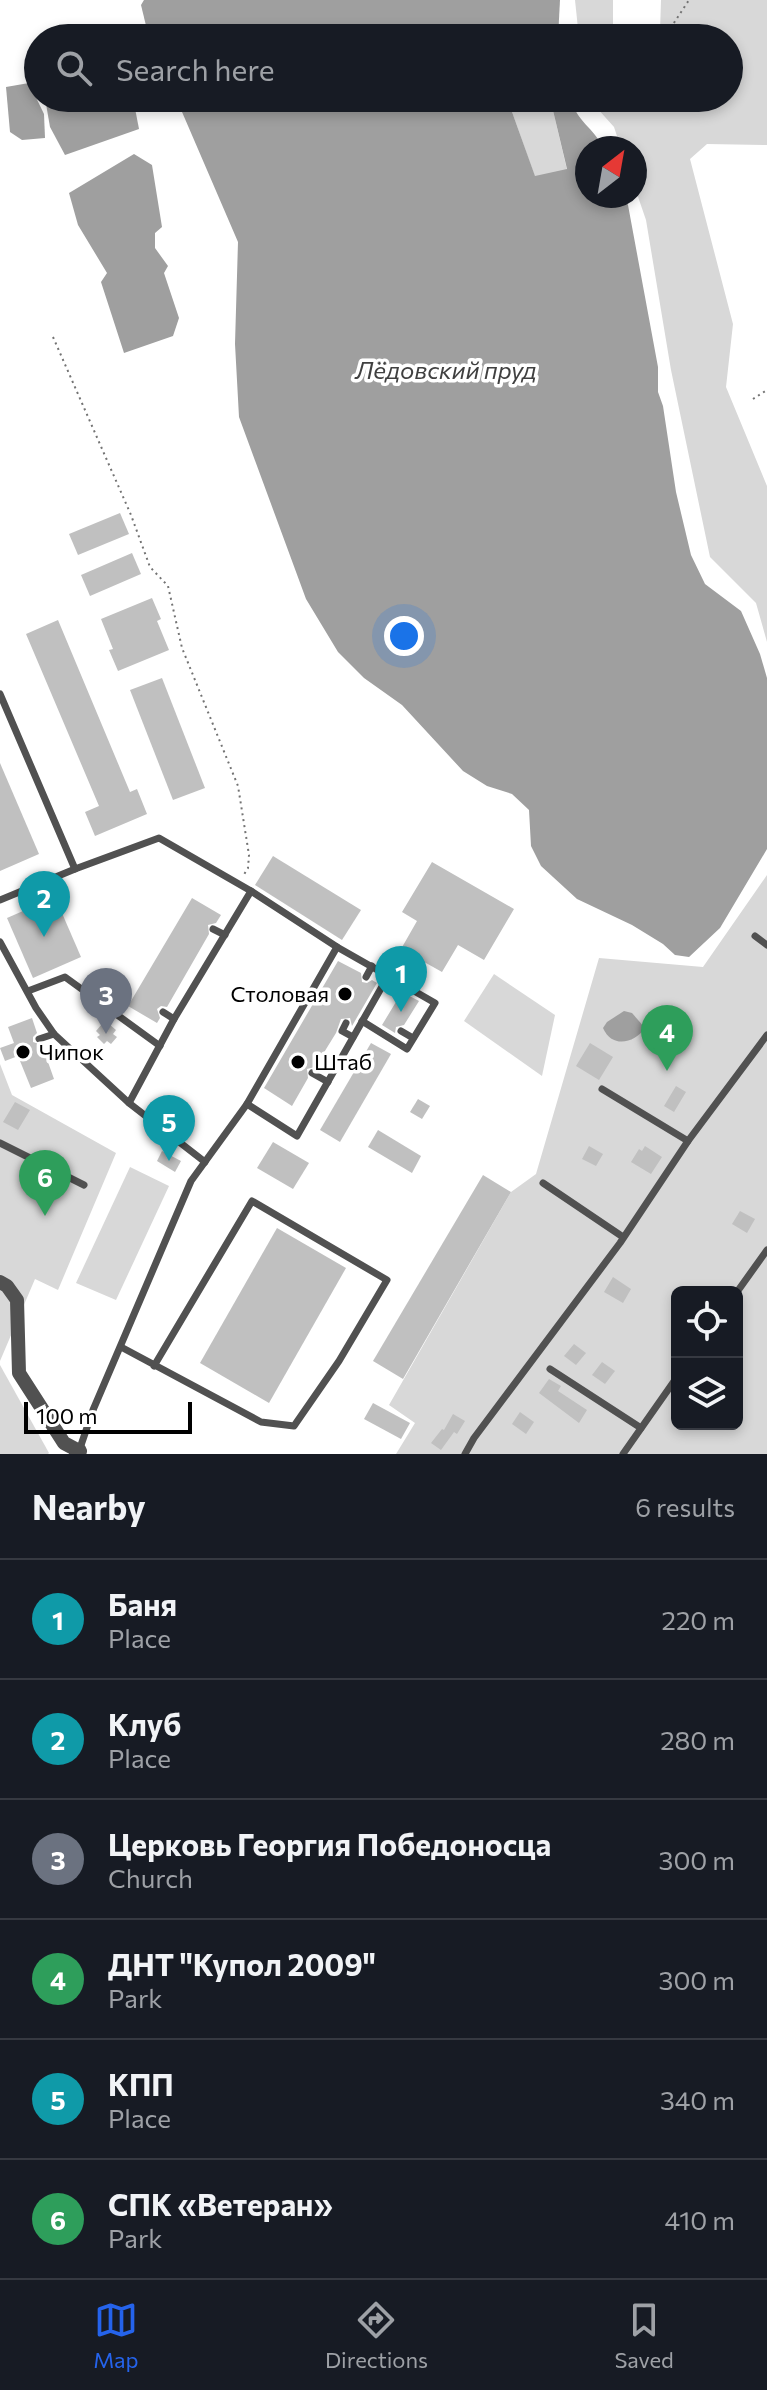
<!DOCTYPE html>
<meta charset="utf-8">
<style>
body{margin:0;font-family:Commissioner,sans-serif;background:#242831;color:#f1f3f6}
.controls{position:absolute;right:24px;bottom:24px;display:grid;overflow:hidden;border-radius:12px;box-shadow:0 4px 12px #0003}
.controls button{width:72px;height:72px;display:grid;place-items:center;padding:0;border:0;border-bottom:2px solid #363941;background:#171b24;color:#f1f3f6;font:40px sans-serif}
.compass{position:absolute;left:575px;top:136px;width:72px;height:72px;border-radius:50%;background:#171b24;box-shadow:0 4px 12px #0003;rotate:31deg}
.scale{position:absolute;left:24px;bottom:20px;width:168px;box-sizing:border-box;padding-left:8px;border:4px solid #000;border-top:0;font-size:22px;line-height:28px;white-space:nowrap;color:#000;-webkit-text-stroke:6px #fff;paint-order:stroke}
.you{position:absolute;left:404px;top:636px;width:28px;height:28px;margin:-20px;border:6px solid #fff;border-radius:50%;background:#1a73e8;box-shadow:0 0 0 12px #1a73e833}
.badge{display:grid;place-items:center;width:52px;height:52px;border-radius:50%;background:#2563eb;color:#fff;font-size:26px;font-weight:700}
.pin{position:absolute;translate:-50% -66px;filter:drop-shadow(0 2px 4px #0008)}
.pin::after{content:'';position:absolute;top:42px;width:28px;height:24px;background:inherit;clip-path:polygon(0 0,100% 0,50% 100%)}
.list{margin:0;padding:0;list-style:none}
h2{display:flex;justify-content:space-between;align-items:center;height:104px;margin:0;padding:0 32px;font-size:34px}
h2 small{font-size:26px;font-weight:400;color:#9ea1a6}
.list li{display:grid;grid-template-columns:52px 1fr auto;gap:24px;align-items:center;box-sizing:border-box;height:120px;padding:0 32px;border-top:2px solid #363941}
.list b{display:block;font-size:30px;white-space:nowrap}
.list p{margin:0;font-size:26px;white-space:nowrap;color:#9ea1a6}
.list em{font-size:26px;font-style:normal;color:#9ea1a6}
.icon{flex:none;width:44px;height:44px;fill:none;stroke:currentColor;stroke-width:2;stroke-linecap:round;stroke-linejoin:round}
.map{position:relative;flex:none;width:767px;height:1454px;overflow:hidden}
.search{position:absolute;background:#171b24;box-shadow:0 4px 12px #0003;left:24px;right:24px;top:24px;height:88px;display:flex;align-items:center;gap:20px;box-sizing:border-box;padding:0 28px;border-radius:44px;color:#9ea1a6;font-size:30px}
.sheet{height:824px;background:#171b24}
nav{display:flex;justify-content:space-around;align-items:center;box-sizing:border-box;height:112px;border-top:2px solid #363941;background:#171b24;font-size:22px;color:#9ea1a6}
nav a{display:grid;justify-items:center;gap:4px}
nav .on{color:#2563eb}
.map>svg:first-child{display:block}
.green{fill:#d8d8d8;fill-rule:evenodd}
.water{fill:#9f9f9f}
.building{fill:#c0c0c0}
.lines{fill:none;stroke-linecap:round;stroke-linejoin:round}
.path{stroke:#737373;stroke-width:2;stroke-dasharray:2 4;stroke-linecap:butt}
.service{stroke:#515151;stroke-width:7}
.minor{stroke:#515151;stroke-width:14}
.tertiary{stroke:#515151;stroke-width:16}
.poi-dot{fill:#000;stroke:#fff;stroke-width:3}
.labels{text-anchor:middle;stroke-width:7;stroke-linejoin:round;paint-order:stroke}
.poi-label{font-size:22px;fill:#000;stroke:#fff;text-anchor:start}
.water-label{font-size:24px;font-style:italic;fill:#404040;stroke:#fff}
</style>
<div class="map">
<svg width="767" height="1454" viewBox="0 0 767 1454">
<rect width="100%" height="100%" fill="#fff"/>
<g class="green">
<path d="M575 0H613V38H579Z"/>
<path d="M661 0H767V145L707 144 690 159 733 324 726 387 767 486V642L756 603 710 557 671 370 646 220 635 188V148H621L614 127 588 98H729V38H632V31L660 32Z"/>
<path d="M507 98H550L567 170 535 177Z"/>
<path d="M767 875V1454H396L415 1423 389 1405 511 1192 536 1174 599 958 703 967ZM677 1292H737V1424H677Z"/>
<path d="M494 974 555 1015 542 1076 464 1021Z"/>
<path d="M0 1064 12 1095 116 1153 58 1290 35 1279 0 1361Z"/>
<path d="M130 1167 169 1186 116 1300 76 1283Z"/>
<path d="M0 1365 49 1453 48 1454H0Z"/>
</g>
<g class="water">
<path d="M144 0H560L558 38H149L141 5Z"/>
<path d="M29 83 44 114 45 138 22 140 10 132 6 87Z"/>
<path d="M45 98H133L139 129 65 155 50 127Z"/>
<path d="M176 98H507L535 176 567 169 550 98H571C576 122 594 127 603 148H587V196H624L628 205 658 367V392L663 406 676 492 691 555 705 584 741 611 760 654 767 678V849L720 928 689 957 675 955 663 944 632 925 577 899 541 866 531 846 529 810 512 794 487 786 463 771 402 705 364 678 338 652 306 599 239 417 235 344 238 242Z"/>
<path d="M134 154 152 165 162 227 155 233V248L168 266 164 273 179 318 173 336 124 353 101 282 107 273 78 225 69 193Z"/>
<path d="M624 1011 632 1013 645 1028C635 1043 612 1049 603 1028L607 1022Z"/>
</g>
<g class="building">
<path d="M120 513 129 534 78 555 69 534Z"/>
<path d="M132 553 141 574 90 596 81 575Z"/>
<path d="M152 598 161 619 157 621 169 650 118 671 109 650 113 649 101 619Z"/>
<path d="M58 620 130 792 137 789 147 814 95 836 85 812 99 806 26 634Z"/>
<path d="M162 678 205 788 173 800 130 690Z"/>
<path d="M0 763 39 854 0 871Z"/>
<path d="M273 856 361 910 342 940 255 885Z"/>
<path d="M432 862 514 909 484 960 458 945 442 972 401 949 417 921 402 912Z"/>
<path d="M55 897 81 957 33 978 7 918Z"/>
<path d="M192 898 221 915 216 923 208 925 209 934 167 1007 161 1006 157 1009 160 1018 157 1023 128 1006Z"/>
<path d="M338 961 361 973 362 982 367 983 372 980 377 983 352 1026 350 1018 341 1019 336 1033 315 1067 307 1069 308 1078 292 1106 264 1088Z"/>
<path d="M402 992 419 1001 404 1025 396 1027 395 1033 382 1025Z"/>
<path d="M32 1018 37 1033 33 1037V1042L42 1045 54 1079 31 1088 18 1056 5 1061 0 1048 14 1043 8 1027Z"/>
<path d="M102 1024 106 1028 109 1024 116 1030 113 1034 117 1037 111 1044 107 1041 104 1044 97 1037 100 1035 96 1031Z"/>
<path d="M371 1043 391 1054 340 1142 320 1130Z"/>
<path d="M590 1043 613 1057 599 1080 576 1066Z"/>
<path d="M676 1086 686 1092 674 1112 664 1106Z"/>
<path d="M418 1099 430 1106 422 1119 410 1112Z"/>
<path d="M15 1102 30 1110 18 1130 3 1122Z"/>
<path d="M378 1130 421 1156 412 1173 368 1147Z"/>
<path d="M273 1142 309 1163 293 1189 257 1168Z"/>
<path d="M589 1146 603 1154 596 1166 582 1159Z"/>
<path d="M645 1146 662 1157 651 1174 631 1162 639 1149 642 1151Z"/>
<path d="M162 1151 181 1161 175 1172 157 1161Z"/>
<path d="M483 1175 511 1192 403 1379 373 1361Z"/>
<path d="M27 1176 41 1183 35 1195 21 1188Z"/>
<path d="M740 1211 755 1219 747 1233 732 1224Z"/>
<path d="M277 1228 346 1268 269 1403 200 1363Z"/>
<path d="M613 1277 631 1289 623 1303 604 1292Z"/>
<path d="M574 1344 586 1353 576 1365 564 1356Z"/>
<path d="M602 1362 615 1371 605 1384 592 1375Z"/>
<path d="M549 1379 561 1386 558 1391 587 1410 579 1423 539 1393Z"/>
<path d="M373 1403 410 1423 401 1439 364 1419Z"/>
<path d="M520 1412 534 1422 526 1434 512 1424Z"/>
<path d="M453 1414 465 1421 457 1434 454 1432 441 1450 431 1443 442 1429 444 1430Z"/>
</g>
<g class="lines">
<g class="path">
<path d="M664 38 689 0"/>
<path d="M53 337 131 515 150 567 168 586 182 648 238 786 249 855 248 868 243 876"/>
<path d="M753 399 767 390"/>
</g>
<g class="service">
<path d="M0 694 75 869 159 838 251 891 337 947 247 1104 191 1181 93 1410 79 1451"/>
<path d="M0 900 75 869"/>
<path d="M213 929 225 935"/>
<path d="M755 936 767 945"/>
<path d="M0 942 36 1008 54 1034 129 1103 174 1019 251 891"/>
<path d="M366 977 372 966"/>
<path d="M28 991 65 977 160 1046"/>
<path d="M163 1012 174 1019"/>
<path d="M362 1021 407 1049 435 1003 388 976"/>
<path d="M346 1023 342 1031 353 1037"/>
<path d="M401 1031 413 1038"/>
<path d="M39 1039 54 1034"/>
<path d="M312 1073 328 1082"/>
<path d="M602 1089 688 1141"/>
<path d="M129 1103 205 1162"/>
<path d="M247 1104 297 1136 388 976 337 947"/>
<path d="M0 1143 84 1185"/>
<path d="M543 1183 623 1237"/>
<path d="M737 1292 767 1250"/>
<path d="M121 1347 261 1422 294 1426 339 1361 387 1280 252 1201 154 1366"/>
<path d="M550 1369 641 1428"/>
<path d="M465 1454 474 1438 620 1243 688 1141 767 1035"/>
<path d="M623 1454 677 1377"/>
</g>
<path class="minor" d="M0 1282 7 1286 17 1300 19 1373 64 1443 79 1451"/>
<path class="tertiary" d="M77 1454 79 1451"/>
</g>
<g class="poi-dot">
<circle cx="345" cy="994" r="8"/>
<circle cx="23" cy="1052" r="8"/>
<circle cx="298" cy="1062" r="8"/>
</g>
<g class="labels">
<g class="poi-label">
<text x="329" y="1002" text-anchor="end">Столовая</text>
<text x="39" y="1060">Чипок</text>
<text x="314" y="1070">Штаб</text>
</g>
<g class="water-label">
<text x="446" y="379">Лёдовский пруд</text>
</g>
</g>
</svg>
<div class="controls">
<button><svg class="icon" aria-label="locate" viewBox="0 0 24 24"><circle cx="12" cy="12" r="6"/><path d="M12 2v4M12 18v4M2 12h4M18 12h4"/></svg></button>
<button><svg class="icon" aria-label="layers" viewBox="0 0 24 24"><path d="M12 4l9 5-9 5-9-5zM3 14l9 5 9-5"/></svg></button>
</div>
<svg class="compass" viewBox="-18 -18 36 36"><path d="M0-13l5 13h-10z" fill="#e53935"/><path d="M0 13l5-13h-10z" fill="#9ea1a6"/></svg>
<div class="scale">100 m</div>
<div class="you"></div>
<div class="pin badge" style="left:401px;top:1012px;background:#0f9aa8">1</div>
<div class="pin badge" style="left:44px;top:937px;background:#0f9aa8">2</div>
<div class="pin badge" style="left:106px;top:1034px;background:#6b7280">3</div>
<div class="pin badge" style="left:667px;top:1071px;background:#2e9e5b">4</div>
<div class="pin badge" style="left:169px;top:1161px;background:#0f9aa8">5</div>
<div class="pin badge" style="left:45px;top:1216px;background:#2e9e5b">6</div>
<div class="search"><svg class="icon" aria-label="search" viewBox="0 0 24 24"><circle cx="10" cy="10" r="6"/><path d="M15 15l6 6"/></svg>Search here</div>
</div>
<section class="sheet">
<h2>Nearby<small>6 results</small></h2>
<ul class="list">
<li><span class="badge" style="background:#0f9aa8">1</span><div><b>Баня</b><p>Place</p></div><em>220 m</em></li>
<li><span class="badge" style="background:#0f9aa8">2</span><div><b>Клуб</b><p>Place</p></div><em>280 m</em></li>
<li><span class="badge" style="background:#6b7280">3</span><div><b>Церковь Георгия Победоносца</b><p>Church</p></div><em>300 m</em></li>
<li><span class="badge" style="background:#2e9e5b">4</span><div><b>ДНТ &quot;Купол 2009&quot;</b><p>Park</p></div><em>300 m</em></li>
<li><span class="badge" style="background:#0f9aa8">5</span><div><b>КПП</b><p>Place</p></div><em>340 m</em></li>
<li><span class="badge" style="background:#2e9e5b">6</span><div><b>СПК «Ветеран»</b><p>Park</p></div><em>410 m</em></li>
</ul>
</section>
<nav>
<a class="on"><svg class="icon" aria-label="map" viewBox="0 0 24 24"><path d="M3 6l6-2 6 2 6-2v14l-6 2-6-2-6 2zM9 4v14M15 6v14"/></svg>Map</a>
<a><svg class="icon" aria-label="directions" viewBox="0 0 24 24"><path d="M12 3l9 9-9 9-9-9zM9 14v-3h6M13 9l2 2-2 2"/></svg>Directions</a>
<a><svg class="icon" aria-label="saved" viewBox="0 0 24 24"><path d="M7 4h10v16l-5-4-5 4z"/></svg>Saved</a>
</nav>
